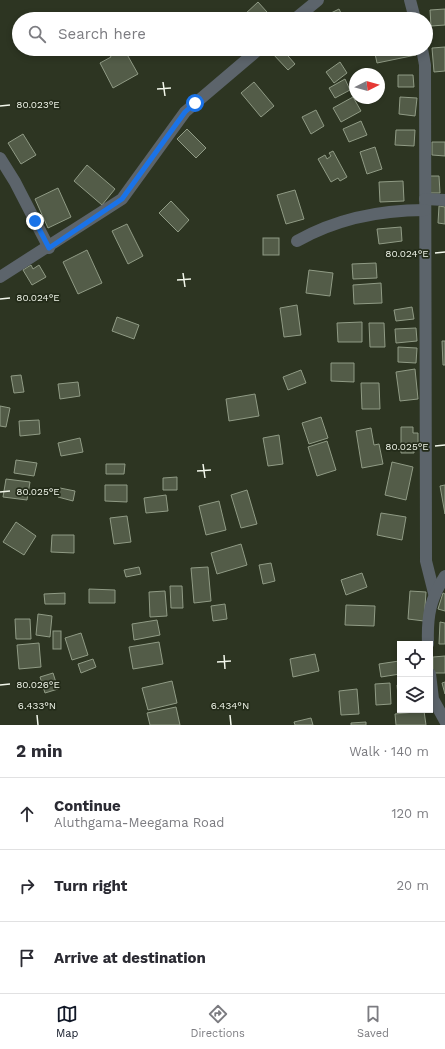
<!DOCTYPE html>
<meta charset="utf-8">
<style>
body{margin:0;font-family:"Work Sans",sans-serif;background:#f7f7f7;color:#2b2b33}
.controls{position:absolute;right:12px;bottom:12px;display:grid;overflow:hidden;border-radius:0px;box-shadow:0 2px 6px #0003}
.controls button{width:36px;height:36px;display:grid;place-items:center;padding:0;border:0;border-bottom:1px solid #e1e1e2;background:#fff;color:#2b2b33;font:20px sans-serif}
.compass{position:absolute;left:349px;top:68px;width:36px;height:36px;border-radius:50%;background:#fff;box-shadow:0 2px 6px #0003;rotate:84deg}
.stop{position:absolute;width:12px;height:12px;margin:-9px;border:3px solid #1a73e8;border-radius:50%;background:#fff}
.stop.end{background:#1a73e8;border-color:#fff;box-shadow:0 1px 4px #0008}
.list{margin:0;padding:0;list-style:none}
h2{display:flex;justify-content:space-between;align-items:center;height:52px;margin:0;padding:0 16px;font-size:17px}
h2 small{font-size:13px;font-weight:400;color:#7c7c81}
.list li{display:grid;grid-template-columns:26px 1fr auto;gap:12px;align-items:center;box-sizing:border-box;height:72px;padding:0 16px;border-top:1px solid #e1e1e2}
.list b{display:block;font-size:15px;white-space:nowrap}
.list p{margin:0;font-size:13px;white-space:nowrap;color:#7c7c81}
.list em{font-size:13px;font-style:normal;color:#7c7c81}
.icon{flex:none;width:22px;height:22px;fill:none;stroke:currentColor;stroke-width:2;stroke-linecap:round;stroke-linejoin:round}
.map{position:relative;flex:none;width:445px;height:725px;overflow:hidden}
.search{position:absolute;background:#fff;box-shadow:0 2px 6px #0003;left:12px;right:12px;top:12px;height:44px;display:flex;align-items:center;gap:10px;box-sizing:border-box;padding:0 14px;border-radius:22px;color:#7c7c81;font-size:15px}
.sheet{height:268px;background:#fff}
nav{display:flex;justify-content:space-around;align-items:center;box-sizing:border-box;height:56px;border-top:1px solid #e1e1e2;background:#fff;font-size:11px;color:#7c7c81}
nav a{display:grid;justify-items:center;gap:2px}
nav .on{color:#111827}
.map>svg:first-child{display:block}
.building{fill:#535c48;stroke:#909b85}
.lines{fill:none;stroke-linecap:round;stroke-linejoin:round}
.minor{stroke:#5c646b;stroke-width:12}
.tertiary{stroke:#5c646b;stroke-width:12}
.route{stroke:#1a73e8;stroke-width:5}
.ticks{fill:none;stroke:#f1f6ea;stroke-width:1.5}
.ticks-label{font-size:10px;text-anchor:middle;fill:#f1f6ea;stroke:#232b19;stroke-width:3.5;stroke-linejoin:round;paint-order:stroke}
</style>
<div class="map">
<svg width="445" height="725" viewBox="0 0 445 725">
<rect width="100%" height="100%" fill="#2d3522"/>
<g class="building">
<path d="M258 2 267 12 260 19H248L244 15Z"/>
<path d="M339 9 344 19H327L325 16Z"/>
<path d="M445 9V25L431 26 430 10Z"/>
<path d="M445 47V71L434 72 432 48Z"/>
<path d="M107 49H124L138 74 113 88 100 63 111 57Z"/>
<path d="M276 49H282L295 64 288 70 272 53Z"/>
<path d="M374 49H415L416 55 377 63Z"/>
<path d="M340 62 347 73 334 83 326 72Z"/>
<path d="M398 75H413L414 87H398Z"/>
<path d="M345 79 350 90 335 98 329 88Z"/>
<path d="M254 82 274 106 261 117 241 93Z"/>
<path d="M353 97 361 111 341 122 333 108Z"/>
<path d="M400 97 417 98 415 116 399 114Z"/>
<path d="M316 110 324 126 311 134 302 117Z"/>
<path d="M361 121 367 135 349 142 343 129Z"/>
<path d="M187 129 206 148 196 158 177 139Z"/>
<path d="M396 130H415L414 146 395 145Z"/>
<path d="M23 134 36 155 21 164 8 143Z"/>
<path d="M432 142H445V156L432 155Z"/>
<path d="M375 147 382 169 367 174 360 152Z"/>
<path d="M333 151 347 177 340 181 338 178 331 182 318 159 325 155 327 159 331 156 329 153Z"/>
<path d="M87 165 115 189 102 205 74 181Z"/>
<path d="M428 176H439L440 193H429Z"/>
<path d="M403 181 404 201 380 202 379 182Z"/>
<path d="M58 188 71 217 48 228 35 199Z"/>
<path d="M295 190 304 219 286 224 277 195Z"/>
<path d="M171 201 189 220 178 232 159 213Z"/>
<path d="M439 206 445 207V224L438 223Z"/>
<path d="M127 224 143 256 128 264 112 231Z"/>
<path d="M401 227 402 241 379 244 377 229Z"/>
<rect x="263" y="238" width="16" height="17"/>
<path d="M87 250 102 283 78 294 63 262Z"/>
<path d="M376 263 377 278 353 279 352 264Z"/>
<path d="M31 265 33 269 39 265 46 277 32 285 23 270Z"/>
<path d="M309 270 333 273 330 296 306 293Z"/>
<path d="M381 283 382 303 354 304 353 285Z"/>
<path d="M297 305 301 335 284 337 280 308Z"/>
<path d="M412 307 414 319 396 321 394 310Z"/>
<path d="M117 317 139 325 134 339 112 331Z"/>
<path d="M362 322V342H338L337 323Z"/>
<path d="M369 323H384L385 347H370Z"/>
<path d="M416 328 417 341 396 343 395 329Z"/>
<path d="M442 341H445V365H443Z"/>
<path d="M398 347 417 348 416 363 398 362Z"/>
<path d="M331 363H354V382L331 381Z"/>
<path d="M415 369 418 399 400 401 396 372Z"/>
<path d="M301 370 306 383 288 390 283 377Z"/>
<path d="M21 375 24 392 14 393 11 376Z"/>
<path d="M78 382 80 396 60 399 58 384Z"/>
<path d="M361 383H379L380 409H362Z"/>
<path d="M255 394 259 416 229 421 226 399Z"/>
<path d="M0 406 10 408 6 427 0 426Z"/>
<path d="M321 417 328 438 309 444 302 423Z"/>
<path d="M39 420 40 434 20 436 19 421Z"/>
<path d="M401 427H413V433H418V443H414V453H401Z"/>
<path d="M371 428 374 445 379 444 383 464 362 468 356 431Z"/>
<path d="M279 435 283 464 268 466 263 438Z"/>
<path d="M80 438 83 452 61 456 58 443Z"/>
<path d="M327 441 336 470 317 476 308 447Z"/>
<path d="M16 460 37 463 34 476 14 473Z"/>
<path d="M392 462 413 467 406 500 385 495Z"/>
<path d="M106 464H125L124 474H106Z"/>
<path d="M177 477V490H163V478Z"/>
<path d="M6 479 30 482 27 500 3 497Z"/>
<path d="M105 485H127V502L105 501Z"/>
<path d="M445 485V514L440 486Z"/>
<path d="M60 488 75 491 73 501 58 497Z"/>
<path d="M247 490 257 524 241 528 231 495Z"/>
<path d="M166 495 168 511 146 513 144 498Z"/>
<path d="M219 501 226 530 206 535 199 506Z"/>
<path d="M381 513 406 517 402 540 377 535Z"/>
<path d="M127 516 131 542 114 544 110 518Z"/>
<path d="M16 522 36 536 24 555 3 542Z"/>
<path d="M52 535H74V553L51 552Z"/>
<path d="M241 544 247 565 217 574 211 553Z"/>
<path d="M271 563 275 581 263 584 259 565Z"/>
<path d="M139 567 141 574 126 577 124 570Z"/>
<path d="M208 567 211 601 194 603 191 568Z"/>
<path d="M362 573 367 587 346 595 341 580Z"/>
<path d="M170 586H182L183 608H171Z"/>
<path d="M89 589 115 590V603H89Z"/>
<path d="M165 591 167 616 150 617 149 592Z"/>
<path d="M410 591 426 592 424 621 408 619Z"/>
<path d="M65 593V604H45L44 594Z"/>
<path d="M443 593 445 594V611L438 609Z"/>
<path d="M225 604 227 619 213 621 211 606Z"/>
<path d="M346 605 375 606 374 626 345 625Z"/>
<path d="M38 614 52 616 50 637 36 635Z"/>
<path d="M15 619H30L31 639H16Z"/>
<path d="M157 620 160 635 134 640 132 624Z"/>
<path d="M440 622 445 623V644H439Z"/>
<rect x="53" y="631" width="8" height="18"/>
<path d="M81 633 88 655 72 660 65 638Z"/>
<path d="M159 642 163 664 133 669 129 647Z"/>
<path d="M39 643 41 667 19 669 17 645Z"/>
<path d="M315 654 319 671 293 677 290 659Z"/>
<path d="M445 656V673H433V657Z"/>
<path d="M93 659 96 667 81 673 78 664Z"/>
<path d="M399 661 400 674 381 677 379 664Z"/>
<path d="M53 673 58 689 45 693 40 677Z"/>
<path d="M172 681 177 703 148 710 142 688Z"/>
<path d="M445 682V694L442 683Z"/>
<path d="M390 683 391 704 376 705 375 684Z"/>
<path d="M397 685H400V707H399Z"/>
<path d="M357 689 359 714 341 715 339 691Z"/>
<path d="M176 707 180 725H150L147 713Z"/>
<path d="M424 711 426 725H396L395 714Z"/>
<path d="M311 718 313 725H295L294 722Z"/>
<path d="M366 722V725H351V723Z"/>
</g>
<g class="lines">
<g class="minor">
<path d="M410 0 415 19"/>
<path d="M422 49 425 65 426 561 434 593"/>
<path d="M0 158 15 182 49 248"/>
<path d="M425 199 445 200"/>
<path d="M297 241C336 219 380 210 425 210"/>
<path d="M428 644C427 616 430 599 445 576"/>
<path d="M430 674 433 699 445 721"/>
</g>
<g class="tertiary">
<path d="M295 19 318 0"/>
<path d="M0 277 122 199 185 112 259 49"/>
</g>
</g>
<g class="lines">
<path class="route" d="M35 221 49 248 122 199 185 112 195 103"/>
</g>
<path class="ticks" d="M163 82 165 96M157 89 171 88M0 106 10 105M435 253 445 252M183 273 185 287M177 280 191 279M0 299 10 298M435 446 445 445M203 464 205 478M197 471 211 470M0 492 10 491M224 655 225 669M217 662 231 661M0 685 10 684M37 715 38 725M230 715 231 725"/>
<g class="ticks-label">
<text x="38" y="108">80.023°E</text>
<text x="407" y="257">80.024°E</text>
<text x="38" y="301">80.024°E</text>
<text x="407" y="450">80.025°E</text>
<text x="38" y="495">80.025°E</text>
<text x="38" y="688">80.026°E</text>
<text x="37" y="709">6.433°N</text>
<text x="230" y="709">6.434°N</text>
</g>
</svg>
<div class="controls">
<button><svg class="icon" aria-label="locate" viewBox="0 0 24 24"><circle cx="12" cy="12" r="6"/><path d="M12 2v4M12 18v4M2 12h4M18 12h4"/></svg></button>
<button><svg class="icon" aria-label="layers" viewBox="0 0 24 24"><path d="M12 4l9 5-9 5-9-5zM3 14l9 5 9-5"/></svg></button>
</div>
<svg class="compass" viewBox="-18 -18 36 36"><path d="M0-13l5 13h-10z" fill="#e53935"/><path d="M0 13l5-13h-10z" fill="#7c7c81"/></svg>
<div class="stop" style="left:195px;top:103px"></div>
<div class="stop end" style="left:35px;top:221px"></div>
<div class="search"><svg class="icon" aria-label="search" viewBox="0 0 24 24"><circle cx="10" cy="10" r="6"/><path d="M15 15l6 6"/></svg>Search here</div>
</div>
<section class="sheet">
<h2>2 min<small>Walk · 140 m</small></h2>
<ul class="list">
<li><svg class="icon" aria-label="ahead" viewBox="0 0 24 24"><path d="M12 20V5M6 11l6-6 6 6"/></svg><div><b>Continue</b><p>Aluthgama-Meegama Road</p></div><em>120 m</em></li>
<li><svg class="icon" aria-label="right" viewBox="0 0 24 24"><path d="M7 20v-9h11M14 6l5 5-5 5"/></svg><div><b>Turn right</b></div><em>20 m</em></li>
<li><svg class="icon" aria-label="arrive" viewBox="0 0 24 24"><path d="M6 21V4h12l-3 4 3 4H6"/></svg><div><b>Arrive at destination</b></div></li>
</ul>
</section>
<nav>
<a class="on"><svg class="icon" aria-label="map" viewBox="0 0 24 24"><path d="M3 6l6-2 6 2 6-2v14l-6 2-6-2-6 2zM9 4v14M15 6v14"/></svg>Map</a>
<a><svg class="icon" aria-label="directions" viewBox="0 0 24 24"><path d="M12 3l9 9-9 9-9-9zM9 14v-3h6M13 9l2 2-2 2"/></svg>Directions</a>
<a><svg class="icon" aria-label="saved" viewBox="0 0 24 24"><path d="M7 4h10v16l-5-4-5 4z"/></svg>Saved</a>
</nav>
